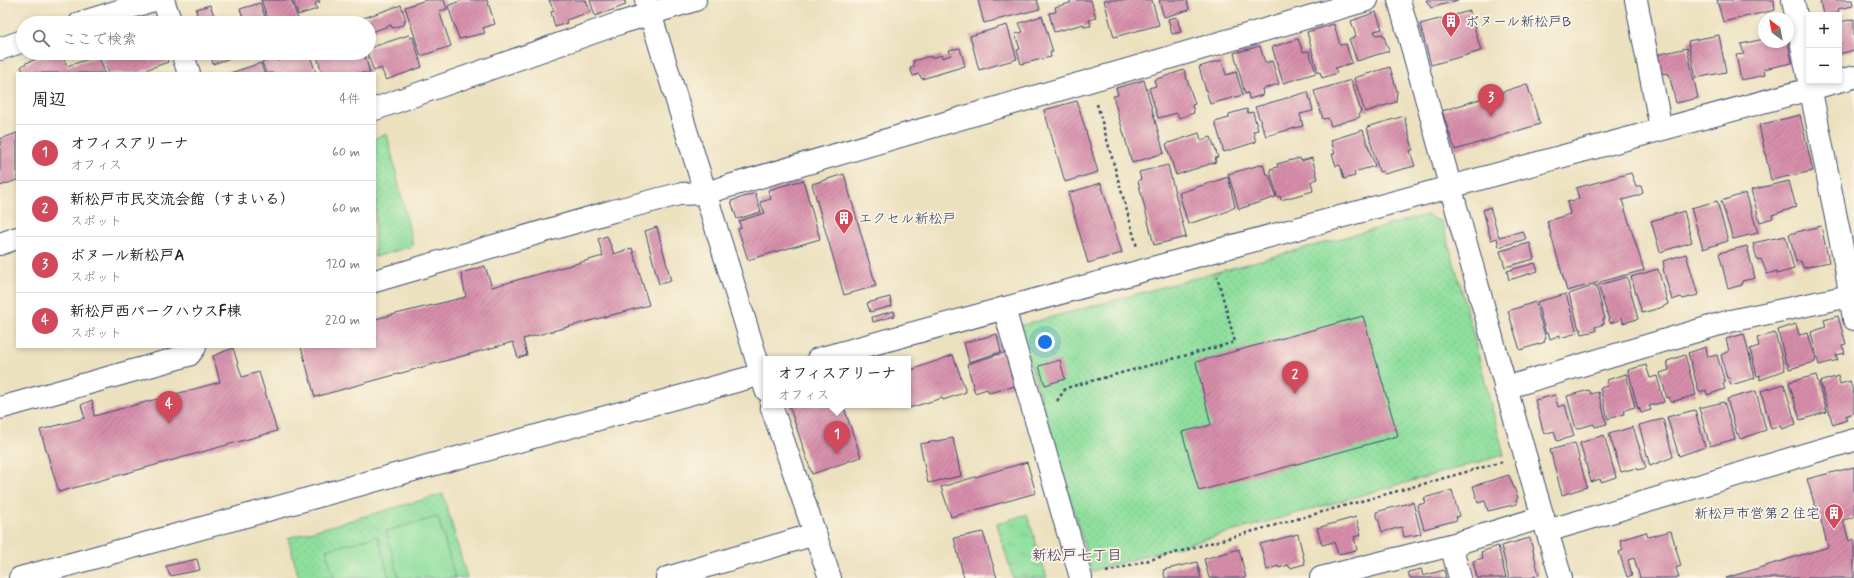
<!DOCTYPE html>
<html lang="ja">
<meta charset="utf-8">
<style>
body{margin:0;font-family:Mynerve,"Klee One",sans-serif;background:#f6f6f6;color:#222}
.controls{position:absolute;right:12px;top:12px;display:grid;overflow:hidden;border-radius:0px;box-shadow:0 2px 6px #0003}
.controls button{width:36px;height:36px;display:grid;place-items:center;padding:0;border:0;border-bottom:1px solid #e0e0e0;background:#fff;color:#222;font:20px sans-serif}
.compass{position:absolute;left:1758px;top:12px;width:36px;height:36px;border-radius:50%;background:#fff;box-shadow:0 2px 6px #0003;rotate:328deg}
.you{position:absolute;left:1045px;top:342px;width:14px;height:14px;margin:-10px;border:3px solid #fff;border-radius:50%;background:#1a73e8;box-shadow:0 0 0 6px #1a73e833}
.badge{display:grid;place-items:center;width:26px;height:26px;border-radius:50%;background:#d1495b;color:#fff;font-size:13px;font-weight:700}
.pin{position:absolute;translate:-50% -33px;filter:drop-shadow(0 1px 2px #0008)}
.pin::after{content:'';position:absolute;top:21px;width:14px;height:12px;background:inherit;clip-path:polygon(0 0,100% 0,50% 100%)}
.popup{position:absolute;left:763px;top:356px;width:148px;height:52px;box-sizing:border-box;display:grid;place-content:center;border-radius:0px;background:#fff;filter:drop-shadow(0 1px 3px #0005);font-size:13px;white-space:nowrap;color:#767676}
.popup b{font-size:15px;color:#222}
.popup::after{content:'';position:absolute;left:50%;top:100%;margin-left:-8px;border:8px solid transparent;border-top-color:#fff}
.list{margin:0;padding:0;list-style:none}
h2{display:flex;justify-content:space-between;align-items:center;height:52px;margin:0;padding:0 16px;font-size:17px}
h2 small{font-size:13px;font-weight:400;color:#767676}
.list li{display:grid;grid-template-columns:26px 1fr auto;gap:12px;align-items:center;box-sizing:border-box;height:56px;padding:0 16px;border-top:1px solid #e0e0e0}
.list b{display:block;font-size:15px;white-space:nowrap}
.list p{margin:0;font-size:13px;white-space:nowrap;color:#767676}
.list em{font-size:13px;font-style:normal;color:#767676}
.icon{flex:none;width:22px;height:22px;fill:none;stroke:currentColor;stroke-width:2;stroke-linecap:round;stroke-linejoin:round}
.map{position:relative;flex:none;width:1854px;height:578px;overflow:hidden}
.search{position:absolute;background:#fff;box-shadow:0 2px 6px #0003;left:16px;top:16px;width:360px;height:44px;display:flex;align-items:center;gap:10px;box-sizing:border-box;padding:0 14px;border-radius:22px;color:#767676;font-size:15px}
.panel{position:absolute;background:#fff;box-shadow:0 2px 6px #0003;left:16px;top:72px;width:360px;height:276px;border-radius:0px}
.map>svg:first-child{display:block}
.grass{fill:url(#grass-tufts);stroke:#55877e}
.park{fill:url(#park-dots);stroke:#55877e}
.pitch{fill:#8fdf9e;stroke:#55877e}
.building{fill:url(#building-hatch)}
.lines{fill:none;stroke-linecap:round;stroke-linejoin:round}
.minor-casing{stroke:#3a4a6d;stroke-width:24}
.path{stroke:#3a4a6d;stroke-width:2.5;stroke-dasharray:3 3;stroke-linecap:butt}
.minor{stroke:#fff;stroke-width:22}
.labels{text-anchor:middle;stroke-width:3.5;stroke-linejoin:round;paint-order:stroke}
.poi-label{font-size:14px;fill:#1b2f5e;stroke:#fcf5e5;text-anchor:start}
.neighbourhood-label{font-size:15px;font-weight:bold;fill:#5d5079;stroke:#fcf5e5}
</style>
<div class="map">
<svg width="1854" height="578" viewBox="0 0 1854 578">
<defs>
<pattern id="grass-tufts" width="24" height="20" patternUnits="userSpaceOnUse"><rect width="24" height="20" fill="#8fdf9e"/><path d="M3 7l-1-3M5 7V3M7 7l1-3M15 17l-1-3M17 17v-4M19 17l1-3" fill="none" stroke="#7bc08a"/></pattern>
<pattern id="park-dots" width="8" height="8" patternUnits="userSpaceOnUse"><rect width="8" height="8" fill="#8fdf9e"/><path d="M2 2h.1M6 6h.1" fill="none" stroke="#7bc08a" stroke-width="1.8" stroke-linecap="round"/></pattern>
<pattern id="building-hatch" width="6" height="6" patternUnits="userSpaceOnUse"><rect width="6" height="6" fill="#d78eab"/><path d="M-1 1l2-2M0 6l6-6M5 7l2-2" fill="none" stroke="#ae748e"/></pattern>
</defs>
<rect width="100%" height="100%" fill="#fcf5e5"/>
<filter id="ink" filterUnits="userSpaceOnUse"><feTurbulence type="fractalNoise" baseFrequency=".025" numOctaves="2"/><feDisplacementMap in="SourceGraphic" scale="8" xChannelSelector="R" yChannelSelector="G"/><feConvolveMatrix kernelMatrix="1 2 1 2 8 2 1 2 1" color-interpolation-filters="sRGB"/></filter>
<filter id="wash" filterUnits="userSpaceOnUse"><feTurbulence type="fractalNoise" baseFrequency=".012" numOctaves="4" result="noise"/><feDisplacementMap in="SourceGraphic" scale="16" xChannelSelector="R" yChannelSelector="G"/><feGaussianBlur stdDeviation="0.9" result="paint"/><feColorMatrix in="noise" values="0 0 0 0 0 0 0 0 0 0 0 0 0 0 0 0 0 1.4 0 .05"/><feComposite in="paint" operator="in"/></filter>
<g filter="url(#wash)">
<rect width="100%" height="100%" fill="#ece1bf"/>
<path class="grass" d="M1027 514 1047 578H1013L997 524Z"/>
<g class="park">
<path d="M387 134 413 246 375 257V138Z"/>
<path d="M1426 215 1442 222 1459 280 1504 455 1092 571 1019 326Z"/>
<path d="M443 494 467 578H299L288 538Z"/>
</g>
<g class="pitch">
<path d="M438 517 455 578H399L386 531Z"/>
<path d="M378 536 389 578H334L326 550Z"/>
</g>
<g id="blocks">
<g class="building">
<path d="M261 0H291L298 19 287 23H269Z"/>
<path d="M293 0H319L320 2 315 3 317 9 298 15Z"/>
<path d="M426 0H444L447 9 439 11 451 46 421 56 405 7Z"/>
<path d="M462 0H487L495 24 483 28 485 33 459 39 448 6Z"/>
<path d="M549 0H586L590 12 566 20 567 23 555 27 551 12 554 11Z"/>
<path d="M590 0H624L626 5 595 16Z"/>
<path d="M978 0H1037L1040 9 984 23Z"/>
<path d="M1070 0H1091L1096 18 1089 20 1091 26 1084 27V24L1054 32 1049 13 1056 12 1055 7 1070 3Z"/>
<path d="M1104 0H1152L1159 25 1114 37Z"/>
<path d="M1159 0H1187L1189 10 1164 17Z"/>
<path d="M1426 0H1458L1431 8Z"/>
<path d="M1717 0H1774L1775 10 1723 22Z"/>
<path d="M1820 0H1852L1853 6 1838 9 1839 13 1823 15Z"/>
<path d="M260 3 267 23H245L240 9Z"/>
<path d="M210 5 217 23H196L194 18 197 16 196 9Z"/>
<path d="M401 5 406 20 404 21 405 24 392 28 391 25 369 33V23H359L358 20Z"/>
<path d="M1470 11 1481 51 1431 65 1420 24Z"/>
<path d="M1376 12 1382 29 1374 31 1376 35 1383 34 1389 51 1357 61 1349 39 1356 36 1351 21Z"/>
<path d="M1042 16 1053 52H1050L1051 57 1021 64 1017 50 1020 49 1015 34 1023 32 1019 23Z"/>
<path d="M1177 17 1181 32 1172 34 1168 19Z"/>
<path d="M1854 19V50L1839 54 1840 22Z"/>
<path d="M1334 24 1340 45 1346 44 1352 63 1335 68 1337 73 1322 78 1320 72 1318 73 1307 32Z"/>
<path d="M1007 25 1017 59 979 70 970 36Z"/>
<path d="M409 35 410 38 413 37 422 67 386 80 381 68 374 71 367 53H369V48Z"/>
<path d="M1719 35 1726 72 1696 78 1688 41Z"/>
<path d="M1298 39 1303 52 1309 51 1316 73 1283 83 1272 47Z"/>
<path d="M1764 39V42H1788L1792 63 1764 69 1765 75 1741 80 1736 55 1744 54 1741 44Z"/>
<path d="M1260 46 1265 63 1272 61 1279 84 1262 89 1263 95 1249 99 1248 93 1245 94 1234 53Z"/>
<path d="M960 48 965 66 922 79 919 74 913 76 910 68 914 67 913 61 930 56 931 58 942 55V58L951 55 949 50Z"/>
<path d="M1687 48 1698 98 1676 103 1669 74 1660 73 1656 55Z"/>
<path d="M52 53H61L67 66 99 56 105 73H24L21 67 26 63Z"/>
<path d="M101 53H165L168 62 137 73H109Z"/>
<path d="M210 53H245L213 64Z"/>
<path d="M304 53H309L316 73H266L262 62 276 58 277 61Z"/>
<path d="M316 53H364L370 73H322Z"/>
<path d="M1222 60 1226 75 1236 72 1243 95 1210 104 1199 67Z"/>
<path d="M261 63 264 73H230Z"/>
<path d="M1390 67 1397 91 1396 102 1365 112 1354 78Z"/>
<path d="M1184 70 1195 104 1192 105 1194 113 1179 118 1177 113 1158 118 1149 88 1156 86 1154 80Z"/>
<path d="M1144 80 1164 153 1132 163 1113 96 1118 95 1116 88Z"/>
<path d="M1351 80 1361 112 1359 113 1360 117 1331 126 1328 118 1323 119 1314 91Z"/>
<path d="M1527 84 1540 124 1455 150 1442 111Z"/>
<path d="M1308 92 1313 111 1300 114 1303 126 1266 136 1255 107Z"/>
<path d="M1077 101 1098 172 1065 182 1044 110Z"/>
<path d="M1247 109 1248 113 1253 112 1258 130 1253 131 1256 142 1224 152 1215 122 1229 118V114Z"/>
<path d="M1800 115 1813 171 1771 180 1759 125Z"/>
<path d="M1404 116 1413 149 1410 151 1415 166 1384 174 1383 171 1379 172 1367 127Z"/>
<path d="M1363 130 1375 166 1354 172 1355 176 1344 179 1340 165 1336 166 1332 154H1335L1331 140Z"/>
<path d="M17 133V180L0 186V139Z"/>
<path d="M1199 133 1201 140 1211 137 1218 157 1215 158 1216 162 1176 175 1166 144Z"/>
<path d="M1300 158 1301 161 1312 158 1318 179 1311 181 1313 191 1281 200 1280 196 1277 197 1270 169 1278 167 1277 164Z"/>
<path d="M1263 164 1266 174H1269L1276 197 1239 209 1228 174Z"/>
<path d="M1168 165 1186 237 1154 245 1138 181 1141 179 1139 172Z"/>
<path d="M1631 173 1636 186H1641L1643 193 1637 196 1622 200 1644 270 1567 291 1547 221 1570 214 1567 202 1579 199 1576 188Z"/>
<path d="M844 174 876 286 844 295 812 184Z"/>
<path d="M1228 177 1235 207 1221 214 1188 224 1179 193Z"/>
<path d="M803 180 820 239 748 260 738 229 741 228 739 221 765 213 760 202 771 199 768 190Z"/>
<path d="M1789 181 1796 207 1772 215 1773 218 1760 222 1751 190Z"/>
<path d="M1101 183 1122 253 1088 263 1068 193Z"/>
<path d="M755 193 761 212 737 219 731 201Z"/>
<path d="M1746 193 1758 233 1733 239 1721 201Z"/>
<path d="M1717 201 1728 241 1703 249 1691 208Z"/>
<path d="M1490 207 1499 237 1523 231 1526 239 1499 247 1497 238 1491 240 1483 210Z"/>
<path d="M1684 211 1692 242 1660 252 1651 221Z"/>
<path d="M1821 226 1829 262 1803 268 1801 261 1796 262 1789 234Z"/>
<path d="M657 227 671 281 659 284 645 231Z"/>
<path d="M607 236 614 254 632 248 649 305 523 339 527 355 518 358 513 342 315 397 301 347H375V319L466 297 461 273 485 266 492 287 603 256 598 239Z"/>
<path d="M1785 236 1794 269 1777 274V271L1767 274 1761 259 1757 260 1753 243Z"/>
<path d="M1530 243 1534 259 1505 267 1500 251Z"/>
<path d="M1747 246 1755 278 1742 281V285L1728 289 1719 253Z"/>
<path d="M1686 254 1698 295 1683 299 1681 297 1672 300 1663 269 1664 268 1663 261Z"/>
<path d="M1535 263 1538 271 1509 280 1507 271Z"/>
<path d="M1658 269 1668 304 1660 308 1642 313 1631 277Z"/>
<path d="M1627 277 1638 319 1623 323 1622 317 1620 320 1610 323 1598 285Z"/>
<path d="M1596 285 1605 319H1603L1604 324 1595 327 1596 331 1582 334 1580 328 1579 329 1569 294Z"/>
<path d="M1566 294 1577 333 1560 338V335L1550 339 1548 332 1546 334 1537 302Z"/>
<path d="M890 297 892 306 870 312 867 303Z"/>
<path d="M1535 302 1546 339 1544 340 1545 342 1520 350 1508 311Z"/>
<path d="M894 311 895 316 873 322 872 317Z"/>
<path d="M1363 316 1398 436 1199 491 1182 432 1211 425 1196 362Z"/>
<path d="M1838 316 1846 344 1842 345 1845 353 1836 355 1838 360 1819 365 1811 332 1826 327 1824 320Z"/>
<path d="M1796 324 1799 335 1808 333 1816 359 1815 362 1789 369 1788 363 1786 364 1778 330Z"/>
<path d="M1775 333 1785 370 1760 380V375L1757 376 1750 349 1759 346 1757 338Z"/>
<path d="M997 334 1001 352 969 362 964 343Z"/>
<path d="M1744 334 1755 378 1731 385 1729 378H1727L1721 355 1729 351 1726 339Z"/>
<path d="M1706 347 1708 357 1717 355 1725 383 1723 384 1725 389 1707 395 1706 390 1699 392 1688 353Z"/>
<path d="M233 348 242 377 259 372 277 431 59 492 40 430 85 418 81 405 92 400 94 416 220 382 213 356Z"/>
<path d="M1006 352 1015 386 989 393 987 389 975 393 967 364Z"/>
<path d="M953 355 966 392 943 400 942 398 909 408 908 381 910 380 908 371Z"/>
<path d="M1685 355 1696 395 1671 402 1669 397 1667 398 1660 373 1669 370 1667 361Z"/>
<path d="M1060 360 1065 379 1045 385 1039 366Z"/>
<path d="M1646 365 1650 378 1657 376 1664 402 1649 406 1651 410 1641 413 1639 407 1638 409 1628 370Z"/>
<path d="M1626 374 1635 407 1625 410 1624 414 1608 419 1600 388 1608 386 1607 380Z"/>
<path d="M1816 375 1827 412 1800 420 1789 382Z"/>
<path d="M1838 376 1840 384 1850 381 1854 395V413L1845 416 1847 420 1833 425 1820 382Z"/>
<path d="M1784 384 1796 424 1782 429 1780 426 1771 429 1761 391Z"/>
<path d="M1589 390 1591 394 1598 392 1607 424 1595 427 1594 424 1576 429 1567 396Z"/>
<path d="M1756 391 1766 430 1740 439 1738 433 1737 434 1727 399Z"/>
<path d="M1555 395 1558 407 1565 405 1574 436 1557 441 1554 431 1544 434 1535 400Z"/>
<path d="M1724 402 1735 439 1710 446 1699 408Z"/>
<path d="M789 405H843L861 457 812 474Z"/>
<path d="M1695 410 1705 447 1679 456 1667 417Z"/>
<path d="M1663 419 1673 457 1650 466 1639 425Z"/>
<path d="M1633 427 1646 468 1637 470 1636 468 1621 472 1609 434Z"/>
<path d="M1604 435 1616 477 1601 482 1600 479 1591 482 1580 443Z"/>
<path d="M953 438 961 476 928 483 920 444Z"/>
<path d="M1575 443 1587 487 1562 495 1550 450Z"/>
<path d="M1027 462 1036 493 951 517 941 487Z"/>
<path d="M1854 467V517L1843 520 1849 541 1854 539V578H1726L1828 547 1817 506H1815L1807 479Z"/>
<path d="M1509 475 1518 498 1516 500 1517 504 1488 511 1485 501 1478 503 1473 486Z"/>
<path d="M1452 490 1459 516 1456 517 1457 520 1424 529 1417 505 1426 503 1424 498Z"/>
<path d="M1413 502 1421 534 1404 537 1402 527 1382 532 1376 512Z"/>
<path d="M1356 517 1361 535 1354 537 1357 550 1338 554 1334 542 1322 545 1317 528Z"/>
<path d="M1671 531 1681 566 1676 568 1679 578H1640L1634 558 1628 560 1632 575 1627 577 1619 552 1623 550 1620 540 1646 532 1648 537Z"/>
<path d="M983 532 997 578H964L954 538Z"/>
<path d="M1298 534 1305 564 1290 568 1288 565 1279 568 1278 566 1267 570 1260 544Z"/>
<path d="M1530 538 1539 575 1530 578H1509L1501 546Z"/>
<path d="M1498 546 1506 578H1477L1473 561 1483 558 1481 552Z"/>
<path d="M1239 549 1246 578H1209L1204 559Z"/>
<path d="M197 559 200 570 170 576 166 566Z"/>
<path d="M1197 562 1201 578H1165L1163 570Z"/>
<path d="M1421 569 1423 576 1444 570 1446 578H1410L1408 572Z"/>
</g>
</g>
</g>
<g filter="url(#ink)">
<use href="#blocks" fill-opacity="0" stroke="#3a4a6d" stroke-width="1"/>
<g class="lines">
<defs>
<g id="minor">
<path d="M163 0 171 23"/>
<path d="M646 0 766 390"/>
<path d="M1399 0C1453 193 1503 386 1561 578"/>
<path d="M1636 0 1661 129"/>
<path d="M1793 0 1846 268 1854 319"/>
<path d="M80 23 154 0"/>
<path d="M0 49 23 41"/>
<path d="M182 53 189 73"/>
<path d="M375 109 620 23 695 0"/>
<path d="M0 244 17 238"/>
<path d="M375 281 613 211 679 194 705 193 1367 0"/>
<path d="M1004 308 1081 578"/>
<path d="M818 359 1854 77"/>
<path d="M1505 388 1730 321 1850 296"/>
<path d="M771 405 830 578"/>
<path d="M0 408 189 355 195 347"/>
<path d="M1547 531 1854 440"/>
<path d="M1451 545 1460 578"/>
<path d="M20 578 766 373"/>
<path d="M667 578 815 534"/>
<path d="M1321 578 1451 545 1543 517"/>
</g>
</defs>
<use href="#minor" class="minor-casing"/>
<g class="path">
<path d="M1097 104 1137 247"/>
<path d="M1057 401 1066 388 1235 342 1217 276"/>
<path d="M1039 552 1048 549"/>
<path d="M1106 572 1502 462"/>
</g>
<use href="#minor" class="minor"/>
</g>
</g>
<defs>
<symbol id="building-pin" viewBox="-11 -11 22 30"><path d="M0 17L-7.5 6A9.5 9.5 0 1 1 7.5 6Z" fill="#d1495b" stroke="#fcf5e5"/><path d="M-4-6H4V6H1V3H-1V6H-4ZM-2.5-4.3h1.7v1.8h-1.7ZM.8-4.3h1.7v1.8H.8ZM-2.5-1h1.7V.8h-1.7ZM.8-1h1.7V.8H.8Z" fill="#fff"/></symbol>
</defs>
<g fill-rule="evenodd">
<use href="#building-pin" x="1440" y="10" width="22" height="30"/>
<use href="#building-pin" x="833" y="207" width="22" height="30"/>
<use href="#building-pin" x="1823" y="502" width="22" height="30"/>
</g>
<g class="labels">
<g class="poi-label">
<text x="1465" y="26">ボヌール新松戸B</text>
<text x="858" y="223">エクセル新松戸</text>
<text x="1820" y="518" text-anchor="end">新松戸市営第２住宅</text>
</g>
<g class="neighbourhood-label">
<text x="1077" y="560">新松戸七丁目</text>
</g>
</g>
</svg>
<div class="controls">
<button>+</button>
<button>−</button>
</div>
<svg class="compass" viewBox="-18 -18 36 36"><path d="M0-13l5 13h-10z" fill="#e53935"/><path d="M0 13l5-13h-10z" fill="#767676"/></svg>
<div class="you"></div>
<div class="pin badge" style="left:837px;top:454px">1</div>
<div class="popup"><b>オフィスアリーナ</b>オフィス</div>
<div class="pin badge" style="left:1295px;top:394px">2</div>
<div class="pin badge" style="left:1491px;top:117px">3</div>
<div class="pin badge" style="left:169px;top:424px">4</div>
<div class="search"><svg class="icon" aria-label="search" viewBox="0 0 24 24"><circle cx="10" cy="10" r="6"/><path d="M15 15l6 6"/></svg>ここで検索</div>
<section class="panel">
<h2>周辺<small>4件</small></h2>
<ul class="list">
<li><span class="badge">1</span><div><b>オフィスアリーナ</b><p>オフィス</p></div><em>60 m</em></li>
<li><span class="badge">2</span><div><b>新松戸市民交流会館（すまいる）</b><p>スポット</p></div><em>60 m</em></li>
<li><span class="badge">3</span><div><b>ボヌール新松戸A</b><p>スポット</p></div><em>120 m</em></li>
<li><span class="badge">4</span><div><b>新松戸西パークハウスF棟</b><p>スポット</p></div><em>220 m</em></li>
</ul>
</section>
</div>
